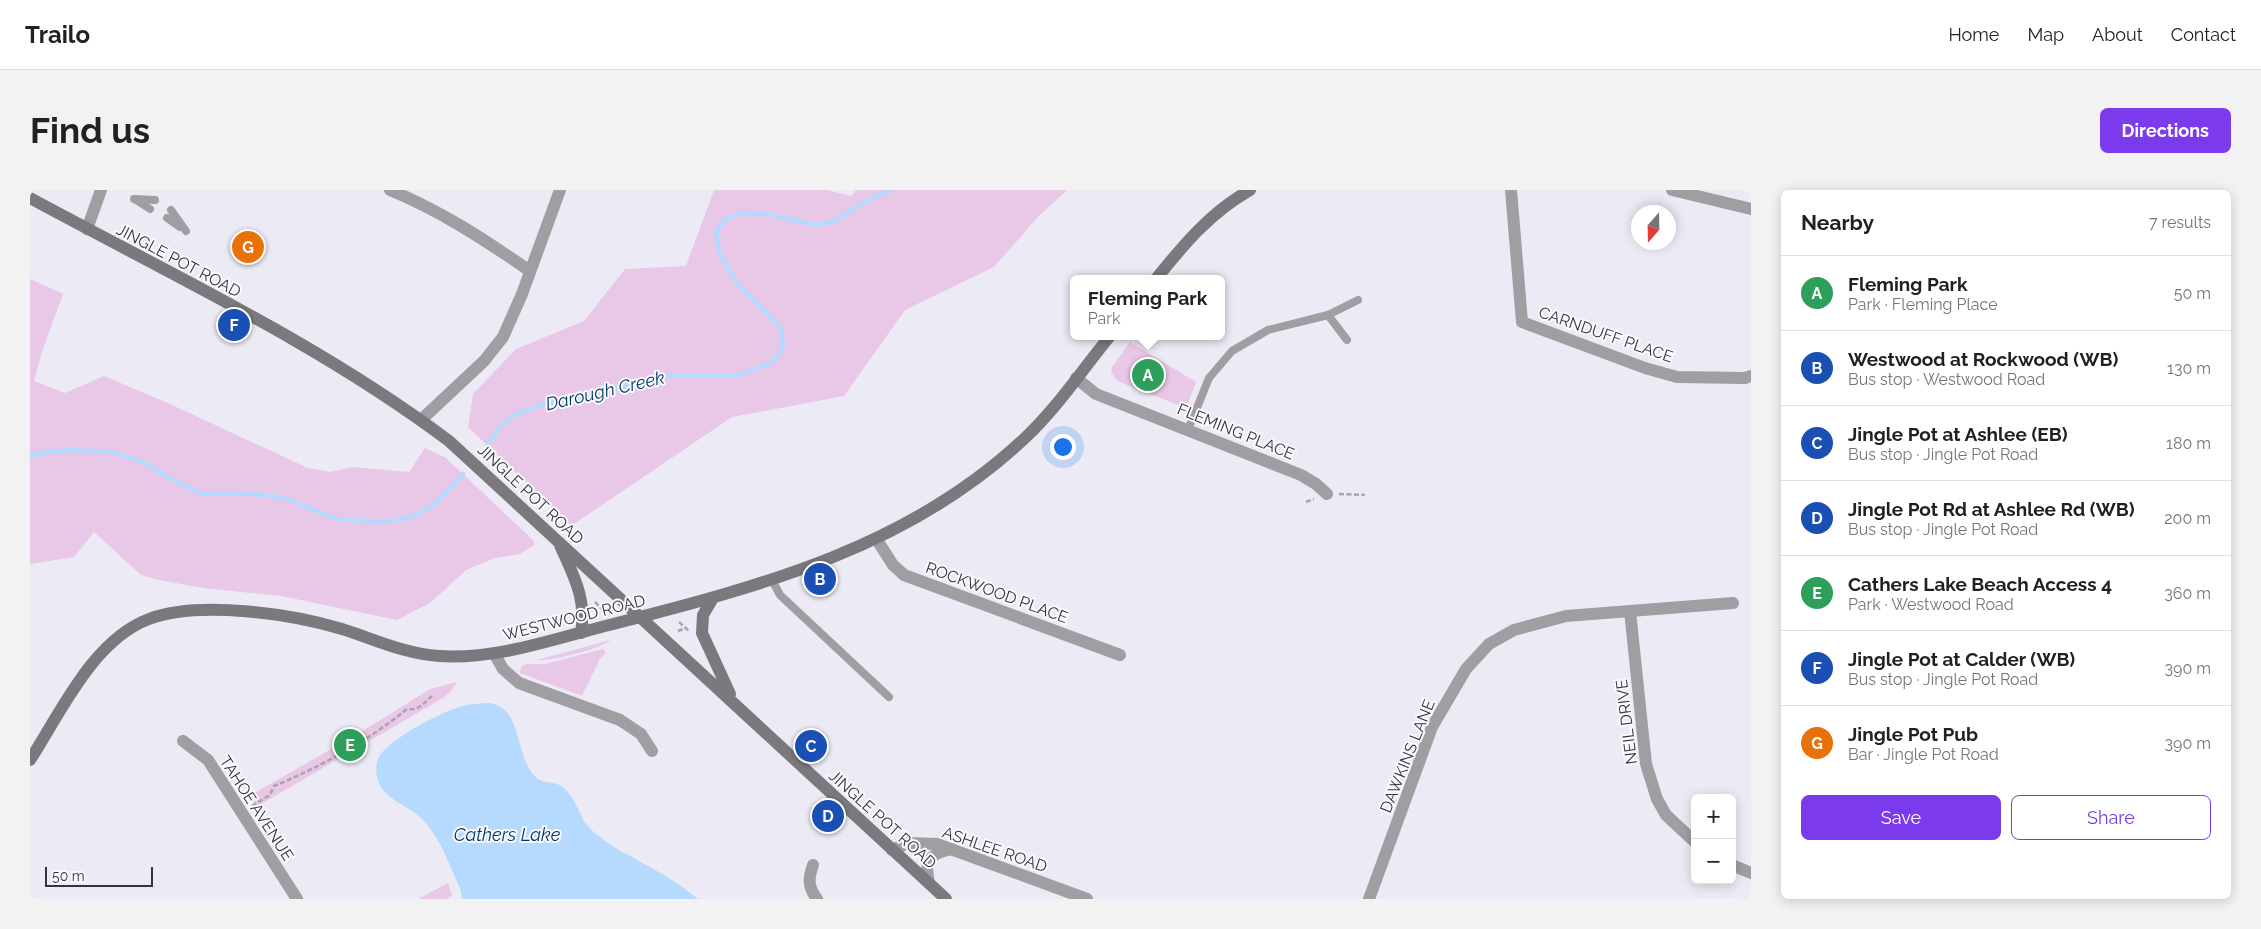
<!DOCTYPE html>
<meta charset="utf-8">
<style>
body{margin:0;font-family:Raleway,sans-serif;background:#f2f2f2;color:#202124}
.controls{position:absolute;right:15px;bottom:15px;display:grid;overflow:hidden;border-radius:8px;box-shadow:0 2px 12px #0003}
.controls button{width:45px;height:45px;display:grid;place-items:center;padding:0;border:0;border-bottom:1px solid #e0e0e0;background:#fff;color:#202124;font:25px sans-serif}
.compass{position:absolute;left:1601px;top:15px;width:45px;height:45px;border-radius:50%;background:#fff;box-shadow:0 2px 12px #0003;rotate:200deg}
.scale{position:absolute;left:15px;bottom:12px;width:108px;box-sizing:border-box;padding-left:5px;border:2px solid #353538;border-top:0;font-size:14px;line-height:18px;white-space:nowrap;color:#353538;-webkit-text-stroke:4px #f9f9ff;paint-order:stroke}
.you{position:absolute;left:1032px;top:256px;width:18px;height:18px;margin:-12px;border:4px solid #fff;border-radius:50%;background:#1a73e8;box-shadow:0 0 0 8px #1a73e833}
.badge{display:grid;place-items:center;width:32px;height:32px;border-radius:50%;background:#7c3aed;color:#fff;font-size:16px;font-weight:700}
.pin{position:absolute;translate:-50% -50%;border:2px solid #fff;box-shadow:0 1px 5px #0006}
.popup{position:absolute;left:1040px;top:85px;width:155px;height:65px;box-sizing:border-box;display:grid;place-content:center;border-radius:8px;background:#fff;filter:drop-shadow(0 1px 4px #0005);font-size:16px;white-space:nowrap;color:#757577}
.popup b{font-size:19px;color:#202124}
.popup::after{content:'';position:absolute;left:50%;top:100%;margin-left:-10px;border:10px solid transparent;border-top-color:#fff}
.list{margin:0;padding:0;list-style:none}
h2{display:flex;justify-content:space-between;align-items:center;height:65px;margin:0;padding:0 20px;font-size:21px}
h2 small{font-size:16px;font-weight:400;color:#757577}
.list li{display:grid;grid-template-columns:32px 1fr auto;gap:15px;align-items:center;box-sizing:border-box;height:75px;padding:0 20px;border-top:1px solid #e0e0e0}
.list b{display:block;font-size:19px;white-space:nowrap}
.list p{margin:0;font-size:16px;white-space:nowrap;color:#757577}
.list em{font-size:16px;font-style:normal;color:#757577}
.actions{display:flex;gap:10px;padding:15px 20px}
.actions a{flex:1;padding:11px 0;border:1px solid #7c3aed;border-radius:8px;text-align:center;font-size:18px;color:#7c3aed}
.actions .main{background:#7c3aed;color:#fff}
.map{position:relative;flex:none;width:1721px;height:709px;overflow:hidden;border-radius:8px}
header{display:flex;align-items:center;gap:30px;box-sizing:border-box;height:70px;padding:0 25px;background:#fff;border-bottom:1px solid #e0e0e0}
header strong{font-size:24px}
nav{display:flex;gap:28px;margin-inline-start:auto;font-size:18px}
.intro{display:flex;align-items:center;justify-content:space-between;box-sizing:border-box;height:120px;padding:0 30px}
h1{margin:0;font-size:35px}
.button{padding:12px 22px;border-radius:8px;background:#7c3aed;color:#fff;font-size:18px;font-weight:700}
main{display:flex;gap:30px;padding:0 30px}
aside{flex:1;background:#fff;border-radius:8px;box-shadow:0 2px 12px #0003}
.map>svg:first-child{display:block}
.green{fill:#e9c7e6}
.water{fill:#b5dafd}
.lines{fill:none;stroke-linecap:round;stroke-linejoin:round}
.stream{stroke:#b5dafd;stroke-width:4.5}
.path{stroke:#a6a5ac;stroke-width:2.5;stroke-dasharray:5 2.5;stroke-linecap:butt}
.lane{stroke:#a09ea2;stroke-width:8}
.street{stroke:#a09ea2;stroke-width:12}
.secondary{stroke:#7b797e;stroke-width:12}
.labels{text-anchor:middle;stroke-width:4;stroke-linejoin:round;paint-order:stroke}
.street-label{font-size:16px;fill:#353538;stroke:#f9f9ff}
.water-label{font-size:18px;font-style:italic;fill:#003964;stroke:#f9f9ff}
</style>
<header>
<strong>Trailo</strong>
<nav><a>Home</a><a>Map</a><a>About</a><a>Contact</a></nav>
</header>
<div class="intro"><h1>Find us</h1><a class="button">Directions</a></div>
<main>
<div class="map">
<svg width="1721" height="709" viewBox="0 0 1721 709">
<rect width="100%" height="100%" fill="#ecebf5"/>
<g class="green">
<path d="M684 0H797L821 6 826 0H1037L1008 27 964 77 875 120 814 206 702 227 541 336 438 237 443 204 486 159 554 131 595 79 656 76Z"/>
<path d="M0 89 33 104 12 162 4 191 35 203 74 186 140 214 278 278 301 282 321 277 379 282 395 258 416 268 504 351 503 356 490 364 465 368 436 380 400 413 367 430 251 406 173 398 129 390 111 385 64 342 44 367 0 374Z"/>
<path d="M1100 152 1166 192 1156 218 1087 191 1081 182 1082 177Z"/>
<path d="M580 450C575 458 518 472 507 470Z"/>
<path d="M573 459 576 462 570 469 552 506 490 483 491 477 496 474H515Z"/>
<path d="M427 492 422 500 413 508 226 617 219 606 331 542 400 499Z"/>
<path d="M418 693 422 705 416 709H388Z"/>
</g>
<path class="water" d="M456 513C495 513 483 571 508 589 515 594 526 591 533 597 543 606 547 617 553 629 558 639 571 648 581 655 591 662 603 667 614 674 633 684 651 695 668 709H432L431 701C420 676 411 648 391 628 379 616 358 611 350 595 346 587 345 578 348 569 355 551 411 522 430 517 438 514 448 514 456 513Z"/>
<g class="lines">
<g class="stream">
<path d="M458 254 471 236 483 226 513 214 594 197 634 186H706L743 172 753 157 751 138 707 93 689 62 686 43 696 28 713 23 736 24 786 35 803 32 841 8 862 0"/>
<path d="M0 267 10 263 40 260 83 262 117 274 137 287 170 303 225 304 255 308 307 329 351 332 378 328 405 315 433 284"/>
</g>
<g class="path">
<path d="M1309 304 1335 305"/>
<path d="M1276 312 1284 309"/>
<path d="M565 412 575 422"/>
<path d="M649 432 660 442"/>
<path d="M648 441 656 438"/>
<path d="M222 616 240 605 244 596C288 578 341 549 377 519 389 521 394 513 402 506"/>
</g>
<g class="lane">
<path d="M104 9 125 10"/>
<path d="M106 10 120 19"/>
<path d="M141 20 156 41"/>
<path d="M137 28 150 37"/>
<path d="M1298 125 1317 150"/>
<path d="M1158 240 1179 188 1202 161 1238 140 1298 125 1328 110"/>
<path d="M742 390 750 405 859 507"/>
</g>
<g class="street">
<path d="M360 0C411 21 455 50 500 81"/>
<path d="M1481 0 1492 132 1615 178 1647 187 1715 188 1721 186"/>
<path d="M1642 0 1721 19"/>
<path d="M57 39 71 0"/>
<path d="M1046 188 1066 204 1271 285 1286 294 1297 304"/>
<path d="M391 230 454 171 473 147 492 104 530 0"/>
<path d="M847 350 863 375 874 385 1090 465"/>
<path d="M1600 421 1616 574 1627 609 1636 625 1665 652"/>
<path d="M464 463 473 479 489 493 590 530 611 544 622 561"/>
<path d="M153 551 178 570 267 709"/>
<path d="M862 660 878 653 907 654 1057 709"/>
<path d="M783 675C778 689 778 697 787 709"/>
<path d="M1702 675 1721 683"/>
<path d="M899 693C894 670 899 664 922 659"/>
<path d="M1339 709 1402 537 1436 479 1459 454 1484 440 1536 426 1703 413"/>
</g>
<g class="secondary">
<path d="M0 8C142 85 290 154 419 251L916 709"/>
<path d="M1126 89C1154 54 1181 22 1220 0"/>
<path d="M530 355C543 385 557 408 551 443"/>
<path d="M683 408 673 425 672 443 700 504"/>
<path d="M0 570C31 522 63 450 119 429 169 410 262 424 312 439 344 449 375 464 409 466 469 470 529 447 587 433 735 395 881 356 995 248 1027 218 1052 180 1080 146"/>
</g>
</g>
<g class="labels">
<g class="street-label">
<text transform="translate(149 70) rotate(28)" y="6">JINGLE POT ROAD</text>
<text transform="translate(1576 144) rotate(19)" y="6">CARNDUFF PLACE</text>
<text transform="translate(1206 241) rotate(22)" y="6">FLEMING PLACE</text>
<text transform="translate(501 304) rotate(43)" y="6">JINGLE POT ROAD</text>
<text transform="translate(967 402) rotate(20)" y="6">ROCKWOOD PLACE</text>
<text transform="translate(544 427) rotate(-14)" y="6">WESTWOOD ROAD</text>
<text transform="translate(1596 532) rotate(-97)" y="6">NEIL DRIVE</text>
<text transform="translate(1377 566) rotate(-68)" y="6">DAWKINS LANE</text>
<text transform="translate(227 618) rotate(57)" y="6">TAHOE AVENUE</text>
<text transform="translate(853 629) rotate(42)" y="6">JINGLE POT ROAD</text>
<text transform="translate(965 659) rotate(19)" y="6">ASHLEE ROAD</text>
</g>
<g class="water-label">
<text transform="translate(575 201) rotate(-13)" y="6">Darough Creek</text>
<text x="477" y="651">Cathers Lake</text>
</g>
</g>
</svg>
<div class="controls">
<button>+</button>
<button>−</button>
</div>
<svg class="compass" viewBox="-18 -18 36 36"><path d="M0-13l5 13h-10z" fill="#e53935"/><path d="M0 13l5-13h-10z" fill="#757577"/></svg>
<div class="scale">50 m</div>
<div class="you"></div>
<div class="pin badge" style="left:1118px;top:185px;background:#2e9e5b">A</div>
<div class="popup"><b>Fleming Park</b>Park</div>
<div class="pin badge" style="left:790px;top:389px;background:#1a4fb4">B</div>
<div class="pin badge" style="left:781px;top:556px;background:#1a4fb4">C</div>
<div class="pin badge" style="left:798px;top:626px;background:#1a4fb4">D</div>
<div class="pin badge" style="left:320px;top:555px;background:#2e9e5b">E</div>
<div class="pin badge" style="left:204px;top:135px;background:#1a4fb4">F</div>
<div class="pin badge" style="left:218px;top:57px;background:#e8710a">G</div>
</div>
<aside>
<h2>Nearby<small>7 results</small></h2>
<ul class="list">
<li><span class="badge" style="background:#2e9e5b">A</span><div><b>Fleming Park</b><p>Park · Fleming Place</p></div><em>50 m</em></li>
<li><span class="badge" style="background:#1a4fb4">B</span><div><b>Westwood at Rockwood (WB)</b><p>Bus stop · Westwood Road</p></div><em>130 m</em></li>
<li><span class="badge" style="background:#1a4fb4">C</span><div><b>Jingle Pot at Ashlee (EB)</b><p>Bus stop · Jingle Pot Road</p></div><em>180 m</em></li>
<li><span class="badge" style="background:#1a4fb4">D</span><div><b>Jingle Pot Rd at Ashlee Rd (WB)</b><p>Bus stop · Jingle Pot Road</p></div><em>200 m</em></li>
<li><span class="badge" style="background:#2e9e5b">E</span><div><b>Cathers Lake Beach Access 4</b><p>Park · Westwood Road</p></div><em>360 m</em></li>
<li><span class="badge" style="background:#1a4fb4">F</span><div><b>Jingle Pot at Calder (WB)</b><p>Bus stop · Jingle Pot Road</p></div><em>390 m</em></li>
<li><span class="badge" style="background:#e8710a">G</span><div><b>Jingle Pot Pub</b><p>Bar · Jingle Pot Road</p></div><em>390 m</em></li>
</ul>
<div class="actions"><a class="main">Save</a><a>Share</a></div>
</aside>
</main>
